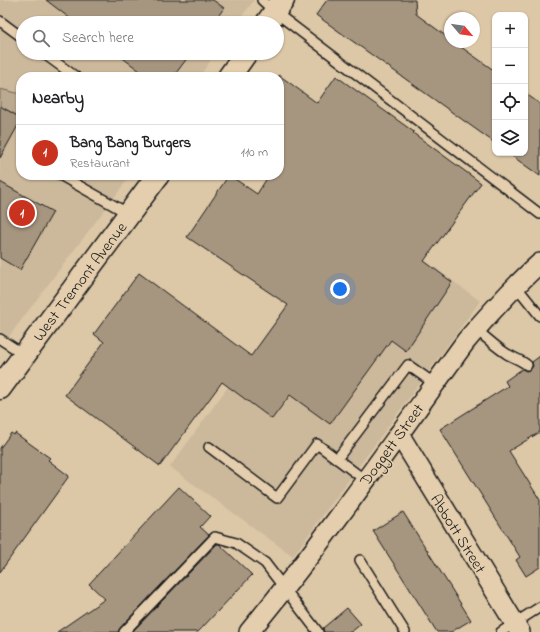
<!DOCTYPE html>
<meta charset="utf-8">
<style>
body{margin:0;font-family:"Indie Flower",sans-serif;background:#f6f6f6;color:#202124}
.controls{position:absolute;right:12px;top:12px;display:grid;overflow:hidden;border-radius:8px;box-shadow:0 1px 3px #0004}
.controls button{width:36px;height:36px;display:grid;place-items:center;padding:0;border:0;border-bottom:1px solid #e0e0e0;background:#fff;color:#202124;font:20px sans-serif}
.compass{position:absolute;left:444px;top:12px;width:36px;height:36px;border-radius:50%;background:#fff;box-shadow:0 1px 3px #0004;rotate:119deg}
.you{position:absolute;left:340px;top:289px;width:14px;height:14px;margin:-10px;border:3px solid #fff;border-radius:50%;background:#1a73e8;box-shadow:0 0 0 6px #1a73e833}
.badge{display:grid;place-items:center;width:26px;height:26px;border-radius:50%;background:#c8321e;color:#fff;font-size:13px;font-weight:700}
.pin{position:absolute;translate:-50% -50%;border:2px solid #fff;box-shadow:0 1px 4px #0006}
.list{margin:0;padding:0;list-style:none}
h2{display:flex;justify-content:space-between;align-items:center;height:52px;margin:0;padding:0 16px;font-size:17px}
h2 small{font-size:13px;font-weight:400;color:#757577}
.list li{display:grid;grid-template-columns:26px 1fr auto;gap:12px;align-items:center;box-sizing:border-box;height:56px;padding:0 16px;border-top:1px solid #e0e0e0}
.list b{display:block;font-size:15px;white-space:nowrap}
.list p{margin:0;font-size:13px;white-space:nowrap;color:#757577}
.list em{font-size:13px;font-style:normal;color:#757577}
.icon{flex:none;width:22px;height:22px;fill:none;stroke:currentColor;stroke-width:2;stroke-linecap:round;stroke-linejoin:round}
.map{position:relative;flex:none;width:540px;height:632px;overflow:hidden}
.search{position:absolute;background:#fff;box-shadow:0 1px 3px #0004;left:16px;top:16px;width:268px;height:44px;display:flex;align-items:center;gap:10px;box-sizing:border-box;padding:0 14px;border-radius:22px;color:#757577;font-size:15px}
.panel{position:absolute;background:#fff;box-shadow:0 1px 3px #0004;left:16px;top:72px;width:268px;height:108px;border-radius:16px}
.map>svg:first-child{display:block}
.built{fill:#ccb89b}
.green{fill:#bcaa90;stroke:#6c6356}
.building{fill:#a69680;stroke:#1c1c1c}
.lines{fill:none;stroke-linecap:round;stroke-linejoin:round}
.service-casing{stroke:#1c1c1c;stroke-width:12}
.minor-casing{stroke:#1c1c1c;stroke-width:22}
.tertiary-casing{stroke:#1c1c1c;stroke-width:25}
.service{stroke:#e4cead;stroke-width:9}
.minor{stroke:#e4cead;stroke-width:19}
.tertiary{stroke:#e4cead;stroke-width:22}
.labels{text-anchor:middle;stroke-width:3;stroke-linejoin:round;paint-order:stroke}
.street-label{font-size:16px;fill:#1c1c1c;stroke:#e4cead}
</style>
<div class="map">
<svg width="540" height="632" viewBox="0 0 540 632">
<rect width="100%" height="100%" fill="#dcc7a7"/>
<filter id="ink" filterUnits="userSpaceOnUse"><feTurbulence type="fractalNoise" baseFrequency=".025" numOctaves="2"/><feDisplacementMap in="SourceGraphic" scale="8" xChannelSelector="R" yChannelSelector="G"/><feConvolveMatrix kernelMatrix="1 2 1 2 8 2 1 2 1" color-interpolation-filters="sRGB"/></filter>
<g filter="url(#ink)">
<g class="built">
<path d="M0 0H254L237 23H23V53H216L199 77H21V175H131L0 348Z"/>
<path d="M356 210 480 301 293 556 170 467Z"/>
</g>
<path class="green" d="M0 89 21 94V118L0 106Z"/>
<g class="building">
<path d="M46 0H213L224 8 213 23H76Z"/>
<path d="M327 0H415L416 14 450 39V42H454L495 71V143L316 15Z"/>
<path d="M116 53H191L173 77H148Z"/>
<path d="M279 75 317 103 336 76 414 132 413 133 481 183 424 261 452 282 406 351 391 340 330 424 290 395 272 419 222 382 160 466 65 395 104 342 94 334 139 273 251 356 288 305 187 237 229 175 257 194 269 175H279V161L284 153 279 150Z"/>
<path d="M525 93 540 104V176L508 153H525Z"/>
<path d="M0 106 21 118V120L0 158Z"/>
<path d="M0 182 53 212 20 270 0 258Z"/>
<path d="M540 356V432L509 451 540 500V567L526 576 516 560 520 557 440 429 508 386 505 381 522 369 526 371 530 370 533 366 532 362Z"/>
<path d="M11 433 14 435 15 433 50 458 48 460 69 476 0 572V448Z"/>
<path d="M179 487 210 516 200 527 209 535 120 628 118 632H57L105 599 89 584Z"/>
<path d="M403 512 471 620 451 632H437L373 531Z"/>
<path d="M217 544H219L252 575 198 632H132Z"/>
<path d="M347 608 361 624 351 632H324L323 628Z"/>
</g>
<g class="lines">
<defs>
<g id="service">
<path d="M262 0 275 12 540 214"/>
<path d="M0 21 23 38"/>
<path d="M43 53 76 77"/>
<path d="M60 175 129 214"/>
<path d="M516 286 540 316"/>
<path d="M476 329C486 338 496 347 507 354 514 358 521 360 527 365"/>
<path d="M0 339 25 355"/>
<path d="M209 447 277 498 317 444 337 459"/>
<path d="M365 480 337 459 408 365 435 384"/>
<path d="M360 560 405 632"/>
<path d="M124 632 215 537 236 543 265 563 318 632"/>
<path d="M501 632 540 607"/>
</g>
<g id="minor">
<path d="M399 434 520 632"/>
<path d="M249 632C326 539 395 439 466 341 489 314 513 287 540 263"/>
</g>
<g id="tertiary">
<path d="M267 23 283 0"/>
<path d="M229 77 246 53"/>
<path d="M0 388 158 175"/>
</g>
</defs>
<use href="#service" class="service-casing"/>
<use href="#minor" class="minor-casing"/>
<use href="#tertiary" class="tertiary-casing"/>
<use href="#service" class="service"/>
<use href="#minor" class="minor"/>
<use href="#tertiary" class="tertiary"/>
</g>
</g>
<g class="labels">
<g class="street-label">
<text transform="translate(79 281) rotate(-53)" y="6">West Tremont Avenue</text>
<text transform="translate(391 444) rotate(-54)" y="6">Doggett Street</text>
<text transform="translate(459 533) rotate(58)" y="6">Abbott Street</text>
</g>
</g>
</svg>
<div class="controls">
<button>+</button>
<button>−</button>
<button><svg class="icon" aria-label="locate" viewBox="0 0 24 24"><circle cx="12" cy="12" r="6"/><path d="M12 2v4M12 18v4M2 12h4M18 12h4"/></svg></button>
<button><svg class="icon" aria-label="layers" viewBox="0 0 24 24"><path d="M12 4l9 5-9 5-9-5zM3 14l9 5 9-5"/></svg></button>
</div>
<svg class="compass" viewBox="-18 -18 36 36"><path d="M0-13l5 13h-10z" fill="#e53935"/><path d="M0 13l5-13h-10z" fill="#757577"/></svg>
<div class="you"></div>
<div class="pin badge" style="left:22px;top:213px">1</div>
<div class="search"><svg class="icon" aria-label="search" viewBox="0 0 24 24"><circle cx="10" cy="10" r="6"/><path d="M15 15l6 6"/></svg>Search here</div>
<section class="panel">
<h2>Nearby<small></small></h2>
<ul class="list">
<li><span class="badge">1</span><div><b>Bang Bang Burgers</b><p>Restaurant</p></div><em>110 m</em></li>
</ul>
</section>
</div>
